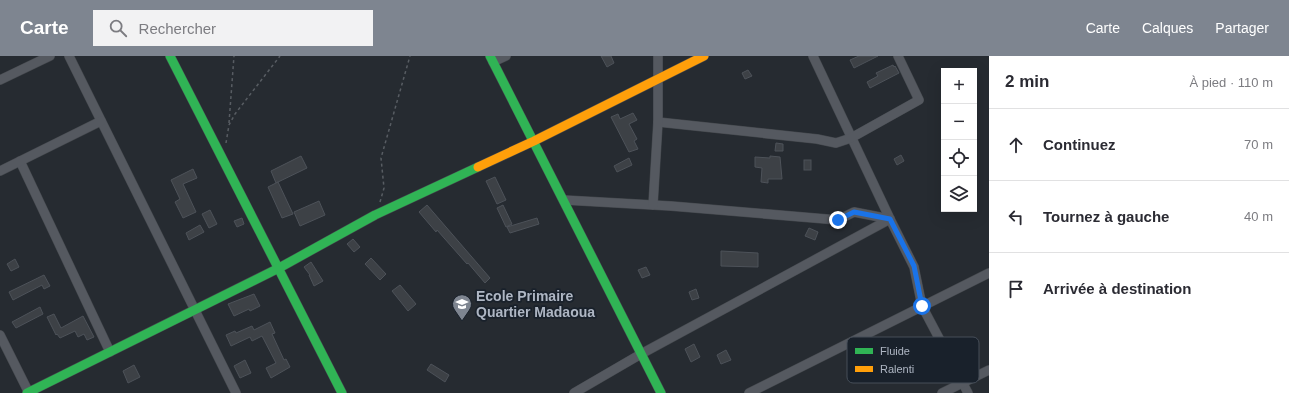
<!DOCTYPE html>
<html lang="fr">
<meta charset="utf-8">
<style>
body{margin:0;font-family:Helvetica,sans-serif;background:#f2f2f3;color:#2b2b33}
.controls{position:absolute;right:12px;top:12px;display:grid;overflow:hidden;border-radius:0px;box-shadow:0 4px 16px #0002}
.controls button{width:36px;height:36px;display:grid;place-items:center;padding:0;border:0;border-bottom:1px solid #e1e1e2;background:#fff;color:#2b2b33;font:20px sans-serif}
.stop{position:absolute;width:12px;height:12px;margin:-9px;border:3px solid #1a73e8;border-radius:50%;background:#fff}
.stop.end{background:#1a73e8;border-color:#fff;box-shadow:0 1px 4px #0008}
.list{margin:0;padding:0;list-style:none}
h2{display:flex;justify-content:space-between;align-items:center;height:52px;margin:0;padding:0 16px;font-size:17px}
h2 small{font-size:13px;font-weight:400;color:#7c7c81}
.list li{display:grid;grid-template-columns:26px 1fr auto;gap:12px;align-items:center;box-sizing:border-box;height:72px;padding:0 16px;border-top:1px solid #e1e1e2}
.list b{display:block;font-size:15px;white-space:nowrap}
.list em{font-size:13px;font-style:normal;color:#7c7c81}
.icon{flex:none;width:22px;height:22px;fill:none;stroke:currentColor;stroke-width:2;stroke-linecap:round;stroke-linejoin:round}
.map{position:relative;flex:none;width:989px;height:337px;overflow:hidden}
header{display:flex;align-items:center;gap:24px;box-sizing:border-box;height:56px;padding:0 20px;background:#7e8590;color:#fff}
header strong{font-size:19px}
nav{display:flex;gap:22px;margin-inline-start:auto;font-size:14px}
.search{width:280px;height:36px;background:#f2f2f3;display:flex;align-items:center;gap:10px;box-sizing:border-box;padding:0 14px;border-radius:0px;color:#7c7c81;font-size:15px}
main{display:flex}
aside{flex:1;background:#fff}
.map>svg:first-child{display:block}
.building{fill:#3d4146;stroke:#4d5259}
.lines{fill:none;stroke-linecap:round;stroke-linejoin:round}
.street-casing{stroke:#43474c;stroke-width:10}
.fast-casing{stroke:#43474c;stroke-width:10}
.slow-casing{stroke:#43474c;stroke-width:10}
.path{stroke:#585d63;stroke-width:1.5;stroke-dasharray:3 3;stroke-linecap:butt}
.street{stroke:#555960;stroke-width:9}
.fast{stroke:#30b455;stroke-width:9}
.slow{stroke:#ff9f0a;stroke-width:9}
.route{stroke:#1a73e8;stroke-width:5}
.labels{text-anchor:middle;stroke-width:3.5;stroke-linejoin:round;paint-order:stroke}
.poi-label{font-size:14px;font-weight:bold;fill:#aeb6c3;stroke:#19212b;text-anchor:start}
.key{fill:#19212b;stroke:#464e59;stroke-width:1}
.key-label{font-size:11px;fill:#aeb6c3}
</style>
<header>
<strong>Carte</strong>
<div class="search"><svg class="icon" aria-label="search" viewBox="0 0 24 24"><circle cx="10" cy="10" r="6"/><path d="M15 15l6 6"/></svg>Rechercher</div>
<nav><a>Carte</a><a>Calques</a><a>Partager</a></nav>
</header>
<main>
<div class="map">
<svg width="989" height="337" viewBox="0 0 989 337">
<rect width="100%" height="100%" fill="#262b31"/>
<g class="building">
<path d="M601 0H611L614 7 607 11Z"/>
<path d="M859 0H878L854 12 850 4Z"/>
<path d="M893 9 894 11 895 10 899 17 870 32 867 26 878 20 876 17Z"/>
<path d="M748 14 752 20 745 23 742 17Z"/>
<path d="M633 57 637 64 629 68 637 83 634 85 638 93 629 96 611 61 618 58 620 63Z"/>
<path d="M776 87 783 88V95H775Z"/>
<path d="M901 99 904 105 897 109 894 103Z"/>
<path d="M301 100 307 112 276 127 271 115Z"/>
<path d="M770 100 780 101 782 123H768V127L761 126 762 112 755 111V101L770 102Z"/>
<path d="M629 102 632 109 617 116 614 110Z"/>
<rect x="804" y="104" width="7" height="10"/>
<path d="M193 113 197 122 183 128 196 156 183 162 175 146 180 143 171 124Z"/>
<path d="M495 121 506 144 497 148 486 125Z"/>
<path d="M278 126 293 158 282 162 268 131Z"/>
<path d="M319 145 325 159 300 170 294 156Z"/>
<path d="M427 149 490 222 485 227 468 207 467 208 437 174 436 176 419 156Z"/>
<path d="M503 149 512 168 506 171 497 152Z"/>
<path d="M210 154 217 168 209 172 202 158Z"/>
<path d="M242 162 244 168 237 171 234 165Z"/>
<path d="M537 162 539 168 510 177 507 171Z"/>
<path d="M200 169 204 176 189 184 186 177Z"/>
<path d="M809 172 818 176 815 184 805 180Z"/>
<path d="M353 183 360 191 354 196 347 188Z"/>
<path d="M721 195 758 197V211L721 210Z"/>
<path d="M371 202 386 218 380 224 365 208Z"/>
<path d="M15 203 19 211 11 215 7 208Z"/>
<path d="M311 206 323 225 314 230 309 219H310L304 211Z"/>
<path d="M646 211 650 219 642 222 638 214Z"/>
<path d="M44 219 50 230 44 233 42 229 13 244 9 236Z"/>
<path d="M400 229 416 248 408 255 392 235Z"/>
<path d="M696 233 699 242 692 244 689 236Z"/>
<path d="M254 238 260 250 250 255 249 253 234 260 228 248Z"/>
<path d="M40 251 43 258 16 272 12 266Z"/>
<path d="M54 258 61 272 83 260 94 281 87 284 84 278 78 281 75 275 60 282 57 278 56 279 47 261Z"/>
<path d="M270 266 275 277 272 278 284 304 286 303 290 311 271 322 266 312 276 307 262 280 252 285 250 281 231 290 226 279 235 275 236 277 252 270 254 274Z"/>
<path d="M694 288 700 301 691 306 685 293Z"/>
<path d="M726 294 731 304 721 308 717 299Z"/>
<path d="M245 304 251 317 240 322 234 310Z"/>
<path d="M431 308 449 319 445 326 427 314Z"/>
<path d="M134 309 140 321 128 327 123 315Z"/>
</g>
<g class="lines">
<defs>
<g id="street">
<path d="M69 0 236 337"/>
<path d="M813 0 890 163 914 211 922 250 968 337"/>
<path d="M493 6 506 0"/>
<path d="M0 24 50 0"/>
<path d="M658 66 817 83 836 87 851 82 919 44 898 0"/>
<path d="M20 105 110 296"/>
<path d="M0 115 101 65"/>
<path d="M564 144 671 150 838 164 854 156 890 163"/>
<path d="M653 149 658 66V0"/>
<path d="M0 279 29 337"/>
<path d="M574 337 641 298 890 163"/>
<path d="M749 337 989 217"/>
<path d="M942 337 989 314"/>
</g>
<g id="fast">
<path d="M170 0 342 337"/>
<path d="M490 0 661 337"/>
<path d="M27 337 279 212 375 159 478 111"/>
</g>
<path id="slow" d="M478 111 534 85 704 0"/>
</defs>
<use href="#street" class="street-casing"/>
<use href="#fast" class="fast-casing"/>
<use href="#slow" class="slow-casing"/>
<g class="path">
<path d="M229 67 234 0"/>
<path d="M226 87 229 69 235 58 280 0"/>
<path d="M380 146 384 132 381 102 410 0"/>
</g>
<use href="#street" class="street"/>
<use href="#fast" class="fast"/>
<use href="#slow" class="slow"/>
</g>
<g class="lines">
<path class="route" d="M838 164 854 156 890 163 914 210 922 250"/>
</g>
<defs>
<symbol id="school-pin" viewBox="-11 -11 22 30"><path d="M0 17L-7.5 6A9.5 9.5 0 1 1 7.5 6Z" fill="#7e8590" stroke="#19212b"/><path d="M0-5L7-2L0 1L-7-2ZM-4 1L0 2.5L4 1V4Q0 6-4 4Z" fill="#fff"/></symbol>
</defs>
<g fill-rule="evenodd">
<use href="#school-pin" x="451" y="237" width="22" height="30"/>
</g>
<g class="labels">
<g class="poi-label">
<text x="476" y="245">Ecole Primaire<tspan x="476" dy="16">Quartier Madaoua</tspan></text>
</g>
</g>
<rect x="847" y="281" width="132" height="46" rx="6" class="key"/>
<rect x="855" y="292" width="18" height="6" fill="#30b455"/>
<rect x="855" y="310" width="18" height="6" fill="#ff9f0a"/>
<g class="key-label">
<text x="880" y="299">Fluide</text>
<text x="880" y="317">Ralenti</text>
</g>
</svg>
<div class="controls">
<button>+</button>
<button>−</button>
<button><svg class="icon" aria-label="locate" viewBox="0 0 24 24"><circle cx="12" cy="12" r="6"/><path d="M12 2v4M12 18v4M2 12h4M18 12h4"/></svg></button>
<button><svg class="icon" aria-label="layers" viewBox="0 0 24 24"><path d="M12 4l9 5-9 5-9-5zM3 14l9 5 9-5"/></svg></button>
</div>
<div class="stop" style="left:922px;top:250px"></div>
<div class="stop end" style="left:838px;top:164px"></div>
</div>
<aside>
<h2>2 min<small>À pied · 110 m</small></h2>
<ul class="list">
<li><svg class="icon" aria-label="ahead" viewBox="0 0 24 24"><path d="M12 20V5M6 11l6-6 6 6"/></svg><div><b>Continuez</b></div><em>70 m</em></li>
<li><svg class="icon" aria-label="left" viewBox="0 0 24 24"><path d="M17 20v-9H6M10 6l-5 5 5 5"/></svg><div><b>Tournez à gauche</b></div><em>40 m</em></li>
<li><svg class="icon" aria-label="arrive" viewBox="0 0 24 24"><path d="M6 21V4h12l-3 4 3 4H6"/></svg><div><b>Arrivée à destination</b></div></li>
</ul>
</aside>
</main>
